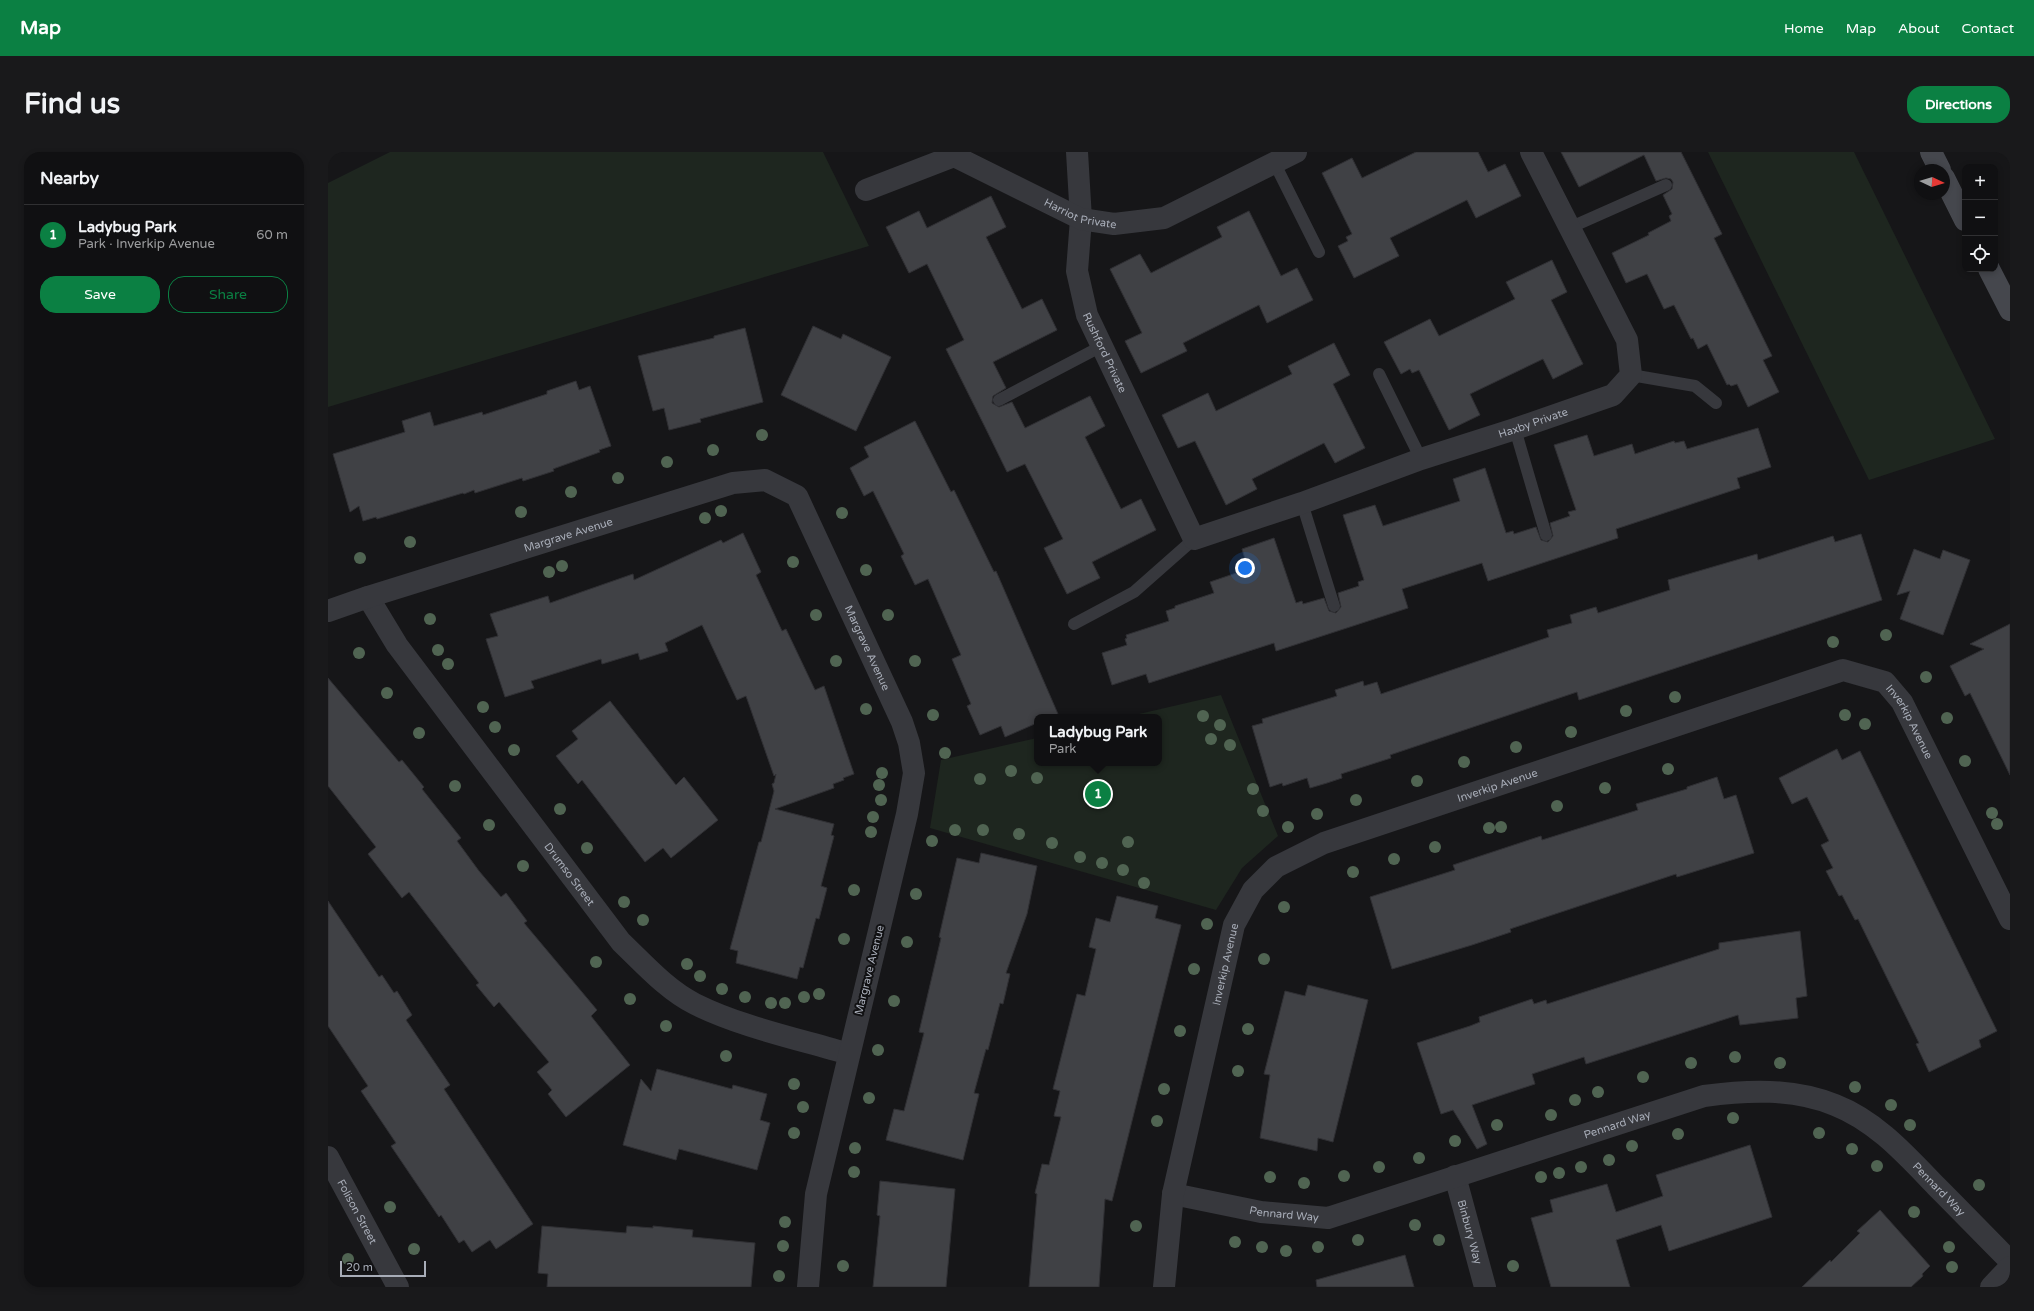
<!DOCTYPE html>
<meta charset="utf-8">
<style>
body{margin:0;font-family:"Varela Round",sans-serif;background:#19191b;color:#f1f3f6}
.controls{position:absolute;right:12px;top:12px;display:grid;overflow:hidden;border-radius:8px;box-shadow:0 2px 6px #0003}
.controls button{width:36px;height:36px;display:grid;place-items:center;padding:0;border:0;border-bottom:1px solid #303032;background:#101012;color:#f1f3f6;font:20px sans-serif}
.compass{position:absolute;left:1586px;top:12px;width:36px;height:36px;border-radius:50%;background:#101012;box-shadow:0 2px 6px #0003;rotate:94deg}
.scale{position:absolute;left:12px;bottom:10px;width:86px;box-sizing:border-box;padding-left:4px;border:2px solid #a8adb8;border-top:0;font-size:11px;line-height:14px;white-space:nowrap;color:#a8adb8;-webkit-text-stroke:3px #111113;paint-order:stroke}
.you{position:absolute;left:917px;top:416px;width:14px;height:14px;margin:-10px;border:3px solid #fff;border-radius:50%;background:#1a73e8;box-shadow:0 0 0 6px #1a73e833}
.badge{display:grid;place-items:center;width:26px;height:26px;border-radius:50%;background:#0b8043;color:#fff;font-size:13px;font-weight:700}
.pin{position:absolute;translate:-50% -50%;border:2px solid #fff;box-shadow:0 1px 4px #0006}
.popup{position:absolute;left:706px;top:562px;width:128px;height:52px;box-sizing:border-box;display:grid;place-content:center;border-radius:8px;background:#101012;filter:drop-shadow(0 1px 3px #0005);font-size:13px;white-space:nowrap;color:#9c9d9f}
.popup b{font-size:15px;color:#f1f3f6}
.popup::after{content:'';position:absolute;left:50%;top:100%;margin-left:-8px;border:8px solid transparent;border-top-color:#101012}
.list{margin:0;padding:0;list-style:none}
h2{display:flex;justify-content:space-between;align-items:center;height:52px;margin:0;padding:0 16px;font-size:17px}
h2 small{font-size:13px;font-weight:400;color:#9c9d9f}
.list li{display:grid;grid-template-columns:26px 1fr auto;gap:12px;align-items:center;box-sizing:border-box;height:60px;padding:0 16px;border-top:1px solid #303032}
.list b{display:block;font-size:15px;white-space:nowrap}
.list p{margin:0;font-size:13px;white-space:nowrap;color:#9c9d9f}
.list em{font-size:13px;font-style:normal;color:#9c9d9f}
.actions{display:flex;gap:8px;padding:12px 16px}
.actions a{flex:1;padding:9px 0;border:1px solid #0b8043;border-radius:16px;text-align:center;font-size:14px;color:#0b8043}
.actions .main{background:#0b8043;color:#fff}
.icon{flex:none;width:22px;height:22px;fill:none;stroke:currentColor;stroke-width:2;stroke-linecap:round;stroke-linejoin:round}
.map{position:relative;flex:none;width:1682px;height:1135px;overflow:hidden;border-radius:16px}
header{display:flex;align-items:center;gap:24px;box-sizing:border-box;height:56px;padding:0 20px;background:#0b8043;color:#fff}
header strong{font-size:19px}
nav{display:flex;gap:22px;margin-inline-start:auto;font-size:14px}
.intro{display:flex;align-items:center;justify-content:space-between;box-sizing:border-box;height:96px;padding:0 24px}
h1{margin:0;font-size:28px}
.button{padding:10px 18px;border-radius:16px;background:#0b8043;color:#fff;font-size:14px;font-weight:700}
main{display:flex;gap:24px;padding:0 24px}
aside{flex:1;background:#101012;border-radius:16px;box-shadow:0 2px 6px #0003}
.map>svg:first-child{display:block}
.green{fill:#1e261f}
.building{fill:#404145;stroke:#303034}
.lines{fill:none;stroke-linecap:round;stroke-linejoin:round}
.lane{stroke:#37383d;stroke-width:12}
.street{stroke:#37383d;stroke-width:22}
.secondary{stroke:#45474d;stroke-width:22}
.tree{fill:#506452}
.labels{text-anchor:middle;stroke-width:4;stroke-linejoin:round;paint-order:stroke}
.street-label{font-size:11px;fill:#a8adb8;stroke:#111113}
</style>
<header>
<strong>Map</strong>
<nav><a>Home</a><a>Map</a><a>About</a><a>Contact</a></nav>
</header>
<div class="intro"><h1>Find us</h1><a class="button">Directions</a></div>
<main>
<aside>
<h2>Nearby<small></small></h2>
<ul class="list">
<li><span class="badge">1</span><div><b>Ladybug Park</b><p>Park · Inverkip Avenue</p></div><em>60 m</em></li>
</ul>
<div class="actions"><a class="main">Save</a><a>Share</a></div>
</aside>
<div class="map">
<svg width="1682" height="1135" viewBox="0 0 1682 1135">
<rect width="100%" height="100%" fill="#161618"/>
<g class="green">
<path d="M62 0H495L541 94 0 255V31Z"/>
<path d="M1380 0H1526L1667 287 1541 328Z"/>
<path d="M893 543 950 684 914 716 888 758 602 676 613 608 709 586V611H831V565H798Z"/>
</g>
<g class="building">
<path d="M1088 0H1150L1160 20 1177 12 1193 44 1148 66 1139 48 1062 86 1071 104 1026 126 1010 94 1020 89 1018 85 1024 82 994 21 1024 6 1034 26Z"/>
<path d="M1233 0H1353L1394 82 1386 86 1444 204 1435 208 1451 240 1420 255 1409 232 1403 234 1401 232 1399 233 1379 192 1370 197 1365 186 1363 187 1346 153 1336 157 1319 122 1298 131 1284 101 1321 83 1320 81 1343 69 1341 64 1344 62 1335 43 1344 37 1345 30 1343 27 1338 26 1328 29 1316 3 1251 35Z"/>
<path d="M663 44 678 75 658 85 694 157 714 147 729 178 665 210 678 236 665 244 664 251 671 255 684 250 697 276 762 244 777 274 757 285 793 357 813 347 828 378 764 410 772 426 739 442 716 396 735 387 697 312 679 320 657 275 618 197 636 188 599 112 581 121 558 75 591 59 599 76Z"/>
<path d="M921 59 953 124 969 116 985 148 939 171 931 153 855 191 859 199 813 221 797 189 814 181 782 117 812 102 823 121 894 85 889 75Z"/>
<path d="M1224 108 1239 140 1223 148 1255 212 1225 227 1215 207 1142 242 1152 263 1121 278 1091 218 1084 221 1082 217 1073 222 1056 190 1102 167 1111 184 1187 147 1178 130Z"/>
<path d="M485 174 513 187 515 182 563 205 528 279 453 243Z"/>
<path d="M417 176 435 250 372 267 373 270 341 278 336 256 325 259 310 204 386 186V184Z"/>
<path d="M1006 191 1022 223 1005 232 1037 296 1007 311 996 291 924 327 929 337 898 353 867 289 850 296 834 263 880 241 888 259 964 222 960 214Z"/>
<path d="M248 229 251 238 262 234 283 294 271 298 272 300 225 317 226 319 195 329 194 326 147 341 146 338 136 342 135 341 49 367 48 365 35 369 31 354 22 360 5 302 77 280 74 269 102 260 106 274 154 260 155 263 219 242V239Z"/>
<path d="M587 269 623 340 626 338 666 420 668 419 730 562 722 565H709V571L677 585 673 574 652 583 639 554 643 552 624 507 633 503 600 427 587 433 573 404 576 402 545 339 536 344 522 316 541 305 536 295Z"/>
<path d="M1430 276 1443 315 1409 326 1412 336 1288 377 1290 386 1160 429 1154 411 1074 437 1080 456 1031 472 948 499 946 491 821 531 818 522 784 533 774 501 799 493 797 487 799 486 798 483 841 469 838 459 847 456V454L886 441 882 430 920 417 914 397 946 386 968 451 974 449 975 452 996 446 1001 459 1008 461 1013 455 1010 441 1031 434 1030 430 1036 428 1015 363 1047 353 1055 374 1132 349 1125 327 1157 316 1178 381 1185 379 1186 382 1208 375 1213 388 1220 390 1225 384 1222 371 1242 364 1240 360 1248 358 1226 293 1259 283 1266 304 1304 292 1307 302 1346 289 1347 291 1356 289 1359 297Z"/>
<path d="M415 381 433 420 428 423 454 479 458 477 487 538 496 534 526 622 515 626 516 628 505 632 506 636 447 657 506 672 503 683 506 684 493 734 499 736 491 767 488 766 475 816 472 815 469 827 408 811 410 799 402 797 431 690H433L446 639 444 632 446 631 448 622 446 624 418 544 409 548 374 473 337 491 340 499 312 508 310 501 274 512 273 507 203 529 206 536 177 545 158 487 170 484 162 462 220 444 222 451 305 422 306 428 393 388 395 391Z"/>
<path d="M1533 382 1554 448 1251 548 1249 540 1062 603 1063 606 1013 622 1014 626 999 631 982 636 979 626 955 634 954 631 942 635 924 574 935 571 934 567 1009 544 1007 538 1035 529 1036 534 1049 530 1053 542 1221 485 1219 478 1244 471 1242 463 1268 455 1270 461 1342 438 1340 428 1429 402 1430 408 1505 384 1507 390Z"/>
<path d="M1586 397 1612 407 1615 398 1642 408 1615 483 1572 467 1582 439 1569 443Z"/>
<path d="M1682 472V623L1642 541 1637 544 1622 514 1656 497 1642 492Z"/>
<path d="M0 526 71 610 74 608 96 635 94 637 133 686 129 689 151 719 173 745 178 741 199 769 196 771 269 858 263 864 302 913 238 965 220 942 224 938 209 920 221 910 171 850 166 855 148 833 151 831 81 740 74 746 40 702 48 695 0 634Z"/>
<path d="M282 549 348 633 356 625 390 668 343 706 335 696 317 710 254 628 250 632 228 604 250 587 244 579Z"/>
<path d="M1509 597 1514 608 1532 599 1669 879 1651 888 1653 895 1601 920 1588 892 1591 891 1530 767 1527 768 1514 743 1511 744 1498 719 1505 716 1493 693 1501 689 1479 645 1464 652 1451 626Z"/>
<path d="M1389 625 1396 647 1408 643 1426 701 1349 725 1348 722 1182 777 1183 780 1144 793 1064 817 1042 745 1127 718 1125 713 1213 684 1214 688 1310 658 1308 652 1359 637V635Z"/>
<path d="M653 701 709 714 699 762 678 821 682 822 675 852 672 851 660 898 658 897 646 941 651 942 635 1008 558 988 566 957 576 959 596 881 591 880 613 786 611 785 629 706 651 711Z"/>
<path d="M789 744 830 754 827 766 853 773 784 1049 777 1047 771 1135H701L709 1042 707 1041 714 1012 721 1013 733 965 726 964 732 939 725 937 749 842 757 844 768 797 761 795 768 766 782 770Z"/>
<path d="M0 749 51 825 54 823 66 841 69 839 84 863 78 868 122 933 116 937 205 1072 168 1097 162 1088 144 1100 136 1088 131 1091 113 1063 111 1065 63 994 68 991 33 939 40 934 0 874Z"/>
<path d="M1472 779 1479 844 1468 846 1470 866 1412 873 1410 863 1258 912 1256 905 1204 922 1207 932 1144 953 1159 992 1149 997 1125 958 1113 962 1089 891 1142 874 1152 870 1151 865 1204 847 1206 852 1218 848 1219 852 1391 797V791Z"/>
<path d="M980 833 1040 848 1005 990 990 986 989 999 932 986 942 923 936 922 957 839 977 844Z"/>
<path d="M329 917 404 937 405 933 439 942 432 968 442 971 429 1018 351 997 348 1008 295 993 313 927 323 939Z"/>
<path d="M1422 993 1444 1065 1341 1099 1333 1073 1288 1088 1302 1135H1223L1203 1066 1225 1060 1222 1048 1279 1032 1288 1060 1335 1044 1328 1023Z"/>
<path d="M552 1029 627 1037 618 1135H545L552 1064 549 1063Z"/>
<path d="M1552 1058 1602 1114 1594 1122 1595 1124 1583 1135H1474L1502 1108 1503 1110 1532 1081 1529 1079Z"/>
<path d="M214 1074 298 1081 299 1074 325 1076V1074L365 1078 364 1085 427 1091 423 1135H219L220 1122 210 1121Z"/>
<path d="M1077 1103 1086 1135H989L988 1128Z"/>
</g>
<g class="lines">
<g class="lane">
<path d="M946 10 991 100"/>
<path d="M1241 76 1338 33"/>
<path d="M1051 222 1093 307"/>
<path d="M1303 223 1367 234 1388 251"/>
<path d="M671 248 774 194"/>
<path d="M1187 277 1218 383"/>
<path d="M974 351 1006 454"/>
<path d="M746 472 806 440 866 387"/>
</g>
<g class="street">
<path id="s1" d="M749 0 753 67 749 119 759 163 866 387 974 351 1093 307 1187 277 1285 243 1303 223 1299 188 1203 0"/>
<path id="s2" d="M538 38 626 4 753 67 786 72 836 66 968 0"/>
<path id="s3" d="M40 445 69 493 293 790C316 812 339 838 367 852 413 875 471 887 521 902"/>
<path id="s4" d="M0 459 40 445 405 331 437 328 469 344 574 570 581 591 586 621 579 662 488 1042 480 1135"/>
<path id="s5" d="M0 1005 70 1135"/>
<path id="s6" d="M1127 1024 1157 1135"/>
<path id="s7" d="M845 1042 933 1060 1000 1066 1376 944C1420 938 1465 936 1507 953 1548 969 1578 1003 1608 1034 1633 1059 1657 1084 1682 1109"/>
<path id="s8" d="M836 1135 845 1042 906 773 925 738 948 715 996 691 1515 518 1557 530 1574 550 1682 767"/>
<path d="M1663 1135 1682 1115"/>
</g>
<g class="secondary">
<path d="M1603 0 1612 18"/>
<path d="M1616 26 1637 68"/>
<path d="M1661 117 1682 158"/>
</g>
</g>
<g class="tree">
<circle cx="434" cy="283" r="6"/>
<circle cx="385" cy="298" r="6"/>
<circle cx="339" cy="310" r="6"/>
<circle cx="290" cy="326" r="6"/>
<circle cx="243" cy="340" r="6"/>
<circle cx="393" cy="359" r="6"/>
<circle cx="193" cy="360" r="6"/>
<circle cx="514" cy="361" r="6"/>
<circle cx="377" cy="366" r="6"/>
<circle cx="82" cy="390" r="6"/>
<circle cx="32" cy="406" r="6"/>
<circle cx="465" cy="410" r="6"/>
<circle cx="234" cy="414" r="6"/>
<circle cx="538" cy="418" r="6"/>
<circle cx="221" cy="420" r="6"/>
<circle cx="488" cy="463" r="6"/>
<circle cx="560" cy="463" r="6"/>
<circle cx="102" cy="467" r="6"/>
<circle cx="1558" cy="483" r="6"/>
<circle cx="1505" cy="490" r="6"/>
<circle cx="110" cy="498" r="6"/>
<circle cx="31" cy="501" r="6"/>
<circle cx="508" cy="509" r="6"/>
<circle cx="587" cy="509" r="6"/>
<circle cx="120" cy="512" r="6"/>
<circle cx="1598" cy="525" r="6"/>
<circle cx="59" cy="541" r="6"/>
<circle cx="1347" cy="545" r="6"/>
<circle cx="155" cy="555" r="6"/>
<circle cx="538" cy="557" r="6"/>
<circle cx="1298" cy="559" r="6"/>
<circle cx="605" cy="563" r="6"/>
<circle cx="1517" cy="563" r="6"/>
<circle cx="875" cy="564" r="6"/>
<circle cx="1619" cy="566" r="6"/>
<circle cx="1537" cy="572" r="6"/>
<circle cx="892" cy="573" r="6"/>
<circle cx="167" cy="575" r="6"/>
<circle cx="1243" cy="580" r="6"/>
<circle cx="91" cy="581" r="6"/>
<circle cx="883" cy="587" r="6"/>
<circle cx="902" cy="593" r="6"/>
<circle cx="1188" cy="595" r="6"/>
<circle cx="186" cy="598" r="6"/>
<circle cx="617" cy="601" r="6"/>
<circle cx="1637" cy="609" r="6"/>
<circle cx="1136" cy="610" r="6"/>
<circle cx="1340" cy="617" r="6"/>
<circle cx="683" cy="619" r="6"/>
<circle cx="554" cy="621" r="6"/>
<circle cx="709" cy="626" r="6"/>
<circle cx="652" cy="627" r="6"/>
<circle cx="1089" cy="629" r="6"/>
<circle cx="551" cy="633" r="6"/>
<circle cx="127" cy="634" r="6"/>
<circle cx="1277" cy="636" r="6"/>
<circle cx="925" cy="637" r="6"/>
<circle cx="553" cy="648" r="6"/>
<circle cx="1028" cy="648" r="6"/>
<circle cx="1229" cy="654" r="6"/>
<circle cx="232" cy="657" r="6"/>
<circle cx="935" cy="659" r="6"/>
<circle cx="1664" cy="661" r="6"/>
<circle cx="989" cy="662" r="6"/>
<circle cx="545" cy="665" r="6"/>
<circle cx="1669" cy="672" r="6"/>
<circle cx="161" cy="673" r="6"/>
<circle cx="960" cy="675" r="6"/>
<circle cx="1173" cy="675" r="6"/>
<circle cx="1161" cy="676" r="6"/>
<circle cx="627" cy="678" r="6"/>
<circle cx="655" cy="678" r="6"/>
<circle cx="543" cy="680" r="6"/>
<circle cx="691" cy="682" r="6"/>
<circle cx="604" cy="689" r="6"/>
<circle cx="800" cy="690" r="6"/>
<circle cx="724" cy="691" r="6"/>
<circle cx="1107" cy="695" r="6"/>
<circle cx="259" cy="696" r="6"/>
<circle cx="752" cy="705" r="6"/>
<circle cx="1066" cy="707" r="6"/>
<circle cx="774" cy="711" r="6"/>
<circle cx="195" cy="714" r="6"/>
<circle cx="795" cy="718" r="6"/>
<circle cx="1025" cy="720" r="6"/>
<circle cx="816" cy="731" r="6"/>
<circle cx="526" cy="738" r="6"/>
<circle cx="588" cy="742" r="6"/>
<circle cx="296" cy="750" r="6"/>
<circle cx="956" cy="755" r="6"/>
<circle cx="315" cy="768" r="6"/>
<circle cx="879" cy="772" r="6"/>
<circle cx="516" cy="787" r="6"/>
<circle cx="579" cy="790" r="6"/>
<circle cx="936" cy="807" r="6"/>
<circle cx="268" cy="810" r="6"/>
<circle cx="359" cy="812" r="6"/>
<circle cx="866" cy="817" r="6"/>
<circle cx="372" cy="824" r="6"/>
<circle cx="394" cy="837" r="6"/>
<circle cx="491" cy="842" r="6"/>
<circle cx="417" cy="845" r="6"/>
<circle cx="476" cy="845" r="6"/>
<circle cx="302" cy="847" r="6"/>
<circle cx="566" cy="849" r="6"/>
<circle cx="443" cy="851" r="6"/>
<circle cx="457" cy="851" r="6"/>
<circle cx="338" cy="874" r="6"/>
<circle cx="920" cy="877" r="6"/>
<circle cx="852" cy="879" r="6"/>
<circle cx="550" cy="898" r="6"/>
<circle cx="398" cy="904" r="6"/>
<circle cx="1407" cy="905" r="6"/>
<circle cx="1363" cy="911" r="6"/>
<circle cx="1452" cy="911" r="6"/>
<circle cx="910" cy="919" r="6"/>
<circle cx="1315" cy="925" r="6"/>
<circle cx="466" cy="932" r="6"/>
<circle cx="1527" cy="935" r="6"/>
<circle cx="836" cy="937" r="6"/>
<circle cx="1270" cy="940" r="6"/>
<circle cx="541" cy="946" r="6"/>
<circle cx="1247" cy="948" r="6"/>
<circle cx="1563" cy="953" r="6"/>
<circle cx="475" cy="955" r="6"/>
<circle cx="1223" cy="963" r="6"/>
<circle cx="1405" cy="966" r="6"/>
<circle cx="829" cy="969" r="6"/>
<circle cx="1169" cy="973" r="6"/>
<circle cx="1582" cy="973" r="6"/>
<circle cx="466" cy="981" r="6"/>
<circle cx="1491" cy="981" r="6"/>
<circle cx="1350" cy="982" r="6"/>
<circle cx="1127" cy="989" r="6"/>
<circle cx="1304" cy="994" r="6"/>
<circle cx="527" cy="996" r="6"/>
<circle cx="1524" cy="997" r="6"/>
<circle cx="1091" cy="1006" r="6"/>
<circle cx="1281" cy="1008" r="6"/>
<circle cx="1549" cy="1014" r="6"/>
<circle cx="1051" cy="1015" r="6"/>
<circle cx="1253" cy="1015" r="6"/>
<circle cx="526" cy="1020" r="6"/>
<circle cx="1231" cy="1021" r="6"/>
<circle cx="1016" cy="1024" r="6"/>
<circle cx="942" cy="1025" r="6"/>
<circle cx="1213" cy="1025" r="6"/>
<circle cx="976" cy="1031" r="6"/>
<circle cx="1651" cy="1033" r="6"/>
<circle cx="62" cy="1055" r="6"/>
<circle cx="1586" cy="1060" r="6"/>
<circle cx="457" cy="1070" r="6"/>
<circle cx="1087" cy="1073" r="6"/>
<circle cx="808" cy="1074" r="6"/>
<circle cx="1030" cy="1088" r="6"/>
<circle cx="1111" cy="1088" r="6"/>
<circle cx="907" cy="1090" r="6"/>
<circle cx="455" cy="1094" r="6"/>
<circle cx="934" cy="1095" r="6"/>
<circle cx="990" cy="1095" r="6"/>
<circle cx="1621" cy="1095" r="6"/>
<circle cx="86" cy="1097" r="6"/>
<circle cx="958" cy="1099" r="6"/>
<circle cx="20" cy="1107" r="6"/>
<circle cx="515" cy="1114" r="6"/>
<circle cx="1185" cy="1114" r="6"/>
<circle cx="1624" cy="1115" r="6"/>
<circle cx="451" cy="1124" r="6"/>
</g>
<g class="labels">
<g class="street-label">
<text dy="4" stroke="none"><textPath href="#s2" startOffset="234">Harriot Private</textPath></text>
<text dy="4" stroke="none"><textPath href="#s1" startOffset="206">Rushford Private</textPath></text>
<text dy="4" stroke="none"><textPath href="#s1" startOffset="771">Haxby Private</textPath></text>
<text dy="4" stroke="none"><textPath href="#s4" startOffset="252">Margrave Avenue</textPath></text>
<text dy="4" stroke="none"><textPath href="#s4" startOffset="660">Margrave Avenue</textPath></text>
<text dy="4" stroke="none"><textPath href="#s8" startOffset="1133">Inverkip Avenue</textPath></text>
<text dy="4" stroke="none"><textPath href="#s8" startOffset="678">Inverkip Avenue</textPath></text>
<text dy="4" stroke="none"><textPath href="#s3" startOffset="343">Drumso Street</textPath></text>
<text dy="4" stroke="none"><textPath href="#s8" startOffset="329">Inverkip Avenue</textPath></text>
<text transform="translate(541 818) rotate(-76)" y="4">Margrave Avenue</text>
<text dy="4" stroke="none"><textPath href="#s7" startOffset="461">Pennard Way</textPath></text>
<text dy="4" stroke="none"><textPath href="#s7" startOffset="820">Pennard Way</textPath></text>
<text dy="4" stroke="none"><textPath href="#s5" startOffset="62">Folison Street</textPath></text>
<text dy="4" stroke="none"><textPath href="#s7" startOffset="113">Pennard Way</textPath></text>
<text dy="4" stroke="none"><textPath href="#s6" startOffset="58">Binbury Way</textPath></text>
</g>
</g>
</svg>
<div class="controls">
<button>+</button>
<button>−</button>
<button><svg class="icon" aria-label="locate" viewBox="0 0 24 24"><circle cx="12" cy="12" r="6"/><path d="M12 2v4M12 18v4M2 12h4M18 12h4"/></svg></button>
</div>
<svg class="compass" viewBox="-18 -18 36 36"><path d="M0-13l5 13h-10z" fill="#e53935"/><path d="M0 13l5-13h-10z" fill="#9c9d9f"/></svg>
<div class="scale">20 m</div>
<div class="you"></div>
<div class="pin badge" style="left:770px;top:642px">1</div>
<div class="popup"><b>Ladybug Park</b>Park</div>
</div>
</main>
